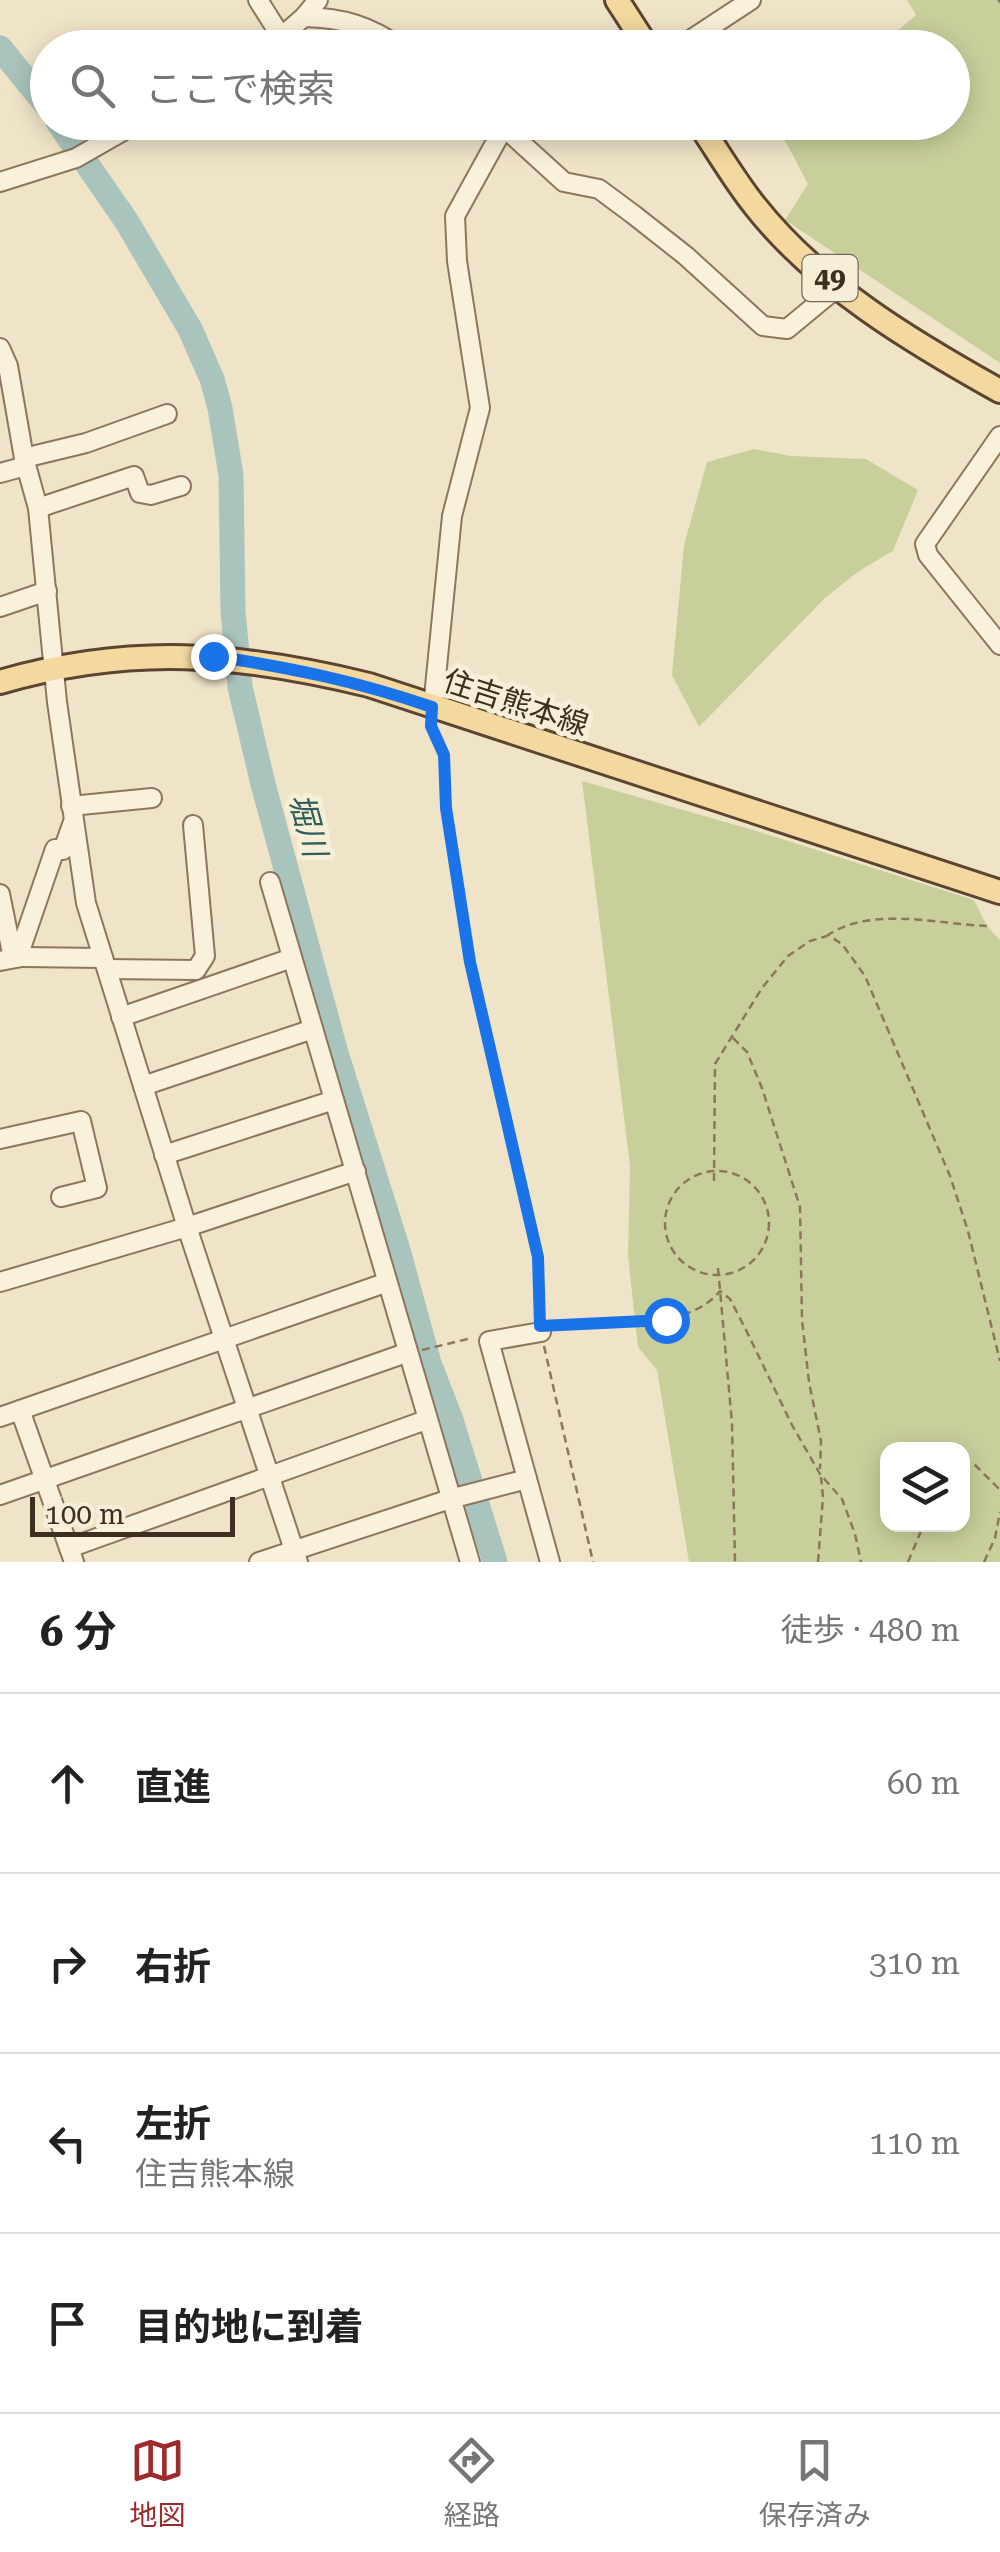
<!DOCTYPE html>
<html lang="ja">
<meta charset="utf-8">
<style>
body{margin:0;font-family:"Roboto Serif","Noto Sans JP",serif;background:#f6f6f6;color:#222}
.controls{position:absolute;right:30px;bottom:30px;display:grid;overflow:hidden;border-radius:20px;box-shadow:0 5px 25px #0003}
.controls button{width:90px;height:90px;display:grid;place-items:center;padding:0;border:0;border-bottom:2px solid #e0e0e0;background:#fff;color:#222;font:50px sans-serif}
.scale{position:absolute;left:30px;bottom:25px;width:205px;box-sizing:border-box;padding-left:10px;border:5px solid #3d2e20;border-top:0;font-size:28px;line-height:35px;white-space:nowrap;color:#3d2e20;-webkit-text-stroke:8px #f7eed8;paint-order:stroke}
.stop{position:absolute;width:30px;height:30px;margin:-22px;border:8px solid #1a73e8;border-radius:50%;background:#fff}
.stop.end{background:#1a73e8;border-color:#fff;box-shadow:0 2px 10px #0008}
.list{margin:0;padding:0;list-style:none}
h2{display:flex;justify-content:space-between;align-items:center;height:130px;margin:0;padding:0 40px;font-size:42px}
h2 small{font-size:32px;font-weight:400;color:#767676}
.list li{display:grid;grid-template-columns:65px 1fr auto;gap:30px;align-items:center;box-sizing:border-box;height:180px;padding:0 40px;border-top:2px solid #e0e0e0}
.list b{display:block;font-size:38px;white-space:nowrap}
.list p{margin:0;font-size:32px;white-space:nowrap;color:#767676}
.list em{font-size:32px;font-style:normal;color:#767676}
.icon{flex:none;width:55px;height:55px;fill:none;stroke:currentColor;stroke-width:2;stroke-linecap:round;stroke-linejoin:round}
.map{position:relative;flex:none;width:1000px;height:1562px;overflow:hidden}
.search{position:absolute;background:#fff;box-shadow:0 5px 25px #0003;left:30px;right:30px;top:30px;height:110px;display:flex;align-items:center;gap:25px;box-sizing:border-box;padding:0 35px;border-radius:55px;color:#767676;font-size:38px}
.sheet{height:850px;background:#fff}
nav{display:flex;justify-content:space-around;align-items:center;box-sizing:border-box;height:140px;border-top:2px solid #e0e0e0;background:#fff;font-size:28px;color:#767676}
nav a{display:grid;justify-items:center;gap:5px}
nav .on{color:#9e2a2b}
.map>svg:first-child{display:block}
.green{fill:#c9cf9b;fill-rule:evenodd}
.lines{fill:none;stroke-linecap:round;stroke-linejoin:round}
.river{stroke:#a9c4bc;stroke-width:25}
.minor-casing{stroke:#8d765c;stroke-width:22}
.major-casing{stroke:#5b4430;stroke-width:28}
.path{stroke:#8d765c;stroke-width:2.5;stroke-dasharray:8 5;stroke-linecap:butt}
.minor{stroke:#faf1dc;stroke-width:18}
.major{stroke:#f3d9a0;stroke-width:22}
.route{stroke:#1a73e8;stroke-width:12}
.labels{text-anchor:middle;stroke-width:10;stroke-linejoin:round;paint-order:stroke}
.shield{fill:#f7eed8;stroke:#756857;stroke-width:2.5}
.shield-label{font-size:28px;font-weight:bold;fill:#3d2e20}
.street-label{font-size:30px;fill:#3d2e20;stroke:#f7eed8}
.water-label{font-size:32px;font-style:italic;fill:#2f5d5a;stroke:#f7eed8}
</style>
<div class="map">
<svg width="1000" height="1562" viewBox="0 0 1000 1562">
<rect width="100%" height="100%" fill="#f0e4c8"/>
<g class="green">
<path d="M907 0H1000V363L785 220 808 184 781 133 793 123 952 122V48L879 47 916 15Z"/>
<path d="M754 449 791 456 866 459 918 490 893 551 859 571 825 598 699 727 672 675 684 545 707 462Z"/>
<path d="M582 781 753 830 974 900 987 926 1000 940V1562H689L657 1370 638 1347 628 1256 630 1166ZM888 1450H962V1524H888Z"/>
</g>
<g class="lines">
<g class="river">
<path d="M0 48 48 107"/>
<path d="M58 122 127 222 190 329 212 379 220 408 231 475 233 611 240 687 263 784 336 1053 398 1250 429 1363 451 1420 495 1562"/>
</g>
<defs>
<g id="minor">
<path d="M258 0 282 38"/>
<path d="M304 17C343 18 368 25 401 48"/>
<path d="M268 48 304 17 318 0"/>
<path d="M678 48 751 0"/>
<path d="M498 122 564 182 599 189 634 215 686 256 763 326 787 329 839 286"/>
<path d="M0 182 76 158 139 122"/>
<path d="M0 348 8 366 24 458 38 508 57 702 86 903 187 1227 298 1562"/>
<path d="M1000 436 925 544 928 555 1000 645"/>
<path d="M24 458 86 443 167 414"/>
<path d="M0 473 26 466"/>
<path d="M38 508 134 476 140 493 151 495 181 486"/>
<path d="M0 607 47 591"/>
<path d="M433 707 452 516 480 408 457 261 455 216 504 127 510 122"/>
<path d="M71 806 152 798"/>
<path d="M270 882 470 1562"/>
<path d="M0 894 13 958"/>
<path d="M22 957 103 958"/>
<path d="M0 961 22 957 21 948 55 849 63 850 73 822"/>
<path d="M107 969 196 970 205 956 193 825"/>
<path d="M121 1017 292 958"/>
<path d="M143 1086 313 1029"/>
<path d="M0 1139 81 1121 97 1188 61 1197"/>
<path d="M164 1155 334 1100"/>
<path d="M0 1282 187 1227 356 1171"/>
<path d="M541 1332 489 1341 550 1562"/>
<path d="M20 1410 74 1562"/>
<path d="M0 1417 385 1283"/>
<path d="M0 1495 406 1353"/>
<path d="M69 1548 426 1420"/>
<path d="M259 1562 450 1499 527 1479"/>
</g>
<g id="major">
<path d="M617 0 648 48"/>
<path d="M698 122C717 150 734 180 755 206 818 286 912 342 1000 391"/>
<path d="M0 682C132 644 237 653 369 685L1000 892"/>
</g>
</defs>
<use href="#minor" class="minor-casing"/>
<use href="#major" class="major-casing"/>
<g class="path">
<path d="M998 0 1000 2"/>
<path d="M431 723 443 755 447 807 469 962 537 1257 539 1318"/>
<path d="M987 926C937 924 872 906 828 935L842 944 865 976 950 1176 968 1231 1000 1361"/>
<path d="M733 1038 747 1052 762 1088 800 1207 802 1320 809 1382 821 1441 820 1469"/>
<circle cx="717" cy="1223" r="52"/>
<path d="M714 1181 715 1064 762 988 788 956 810 941 827 936"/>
<path d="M718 1268 732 1423 735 1562"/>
<path d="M554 1325C604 1321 686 1333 720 1291L730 1299 745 1328 792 1425 820 1474 842 1499 855 1534 861 1562"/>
<path d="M544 1346 593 1562"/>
<path d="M422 1350 472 1338"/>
<path d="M962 1461 975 1465 1000 1490"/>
<path d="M818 1562 823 1497 821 1477"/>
<path d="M908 1562 924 1524"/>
<path d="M984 1562 995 1538 1000 1512"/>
</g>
<use href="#minor" class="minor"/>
<use href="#major" class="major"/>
</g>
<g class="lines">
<path class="route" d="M213 656C293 668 356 681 432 707L431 726 444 755 446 808 470 962 538 1257 540 1326 666 1320"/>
</g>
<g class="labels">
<rect class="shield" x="802.5" y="255" width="55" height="46" rx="8"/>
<g class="shield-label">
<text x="830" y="288">49</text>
</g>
<g class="street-label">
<text transform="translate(516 703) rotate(18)" y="10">住吉熊本線</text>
</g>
<g class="water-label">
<text transform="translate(308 825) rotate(75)" y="11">堀川</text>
</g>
</g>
</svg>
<div class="controls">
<button><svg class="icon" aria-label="layers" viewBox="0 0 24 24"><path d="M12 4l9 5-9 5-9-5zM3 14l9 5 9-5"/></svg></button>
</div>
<div class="scale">100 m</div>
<div class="stop" style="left:666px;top:1320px"></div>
<div class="stop end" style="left:213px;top:656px"></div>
<div class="search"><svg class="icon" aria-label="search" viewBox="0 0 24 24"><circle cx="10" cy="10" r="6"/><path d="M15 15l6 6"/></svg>ここで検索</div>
</div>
<section class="sheet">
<h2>6 分<small>徒歩 · 480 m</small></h2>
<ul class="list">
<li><svg class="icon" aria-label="ahead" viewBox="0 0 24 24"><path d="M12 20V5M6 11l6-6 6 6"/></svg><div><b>直進</b></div><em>60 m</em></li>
<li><svg class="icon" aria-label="right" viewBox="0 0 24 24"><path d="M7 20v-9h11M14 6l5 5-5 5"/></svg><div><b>右折</b></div><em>310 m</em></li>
<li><svg class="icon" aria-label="left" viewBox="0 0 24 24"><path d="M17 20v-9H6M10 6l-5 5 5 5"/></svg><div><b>左折</b><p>住吉熊本線</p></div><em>110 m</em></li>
<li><svg class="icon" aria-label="arrive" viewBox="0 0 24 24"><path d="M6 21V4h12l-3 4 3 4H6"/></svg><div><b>目的地に到着</b></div></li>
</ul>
</section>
<nav>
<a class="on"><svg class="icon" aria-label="map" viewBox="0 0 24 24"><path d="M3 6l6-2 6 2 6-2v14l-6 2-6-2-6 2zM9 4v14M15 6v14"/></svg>地図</a>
<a><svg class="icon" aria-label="directions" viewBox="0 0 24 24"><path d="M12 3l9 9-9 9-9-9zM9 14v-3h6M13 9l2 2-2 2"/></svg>経路</a>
<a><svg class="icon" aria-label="saved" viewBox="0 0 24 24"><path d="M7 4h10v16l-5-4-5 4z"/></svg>保存済み</a>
</nav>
